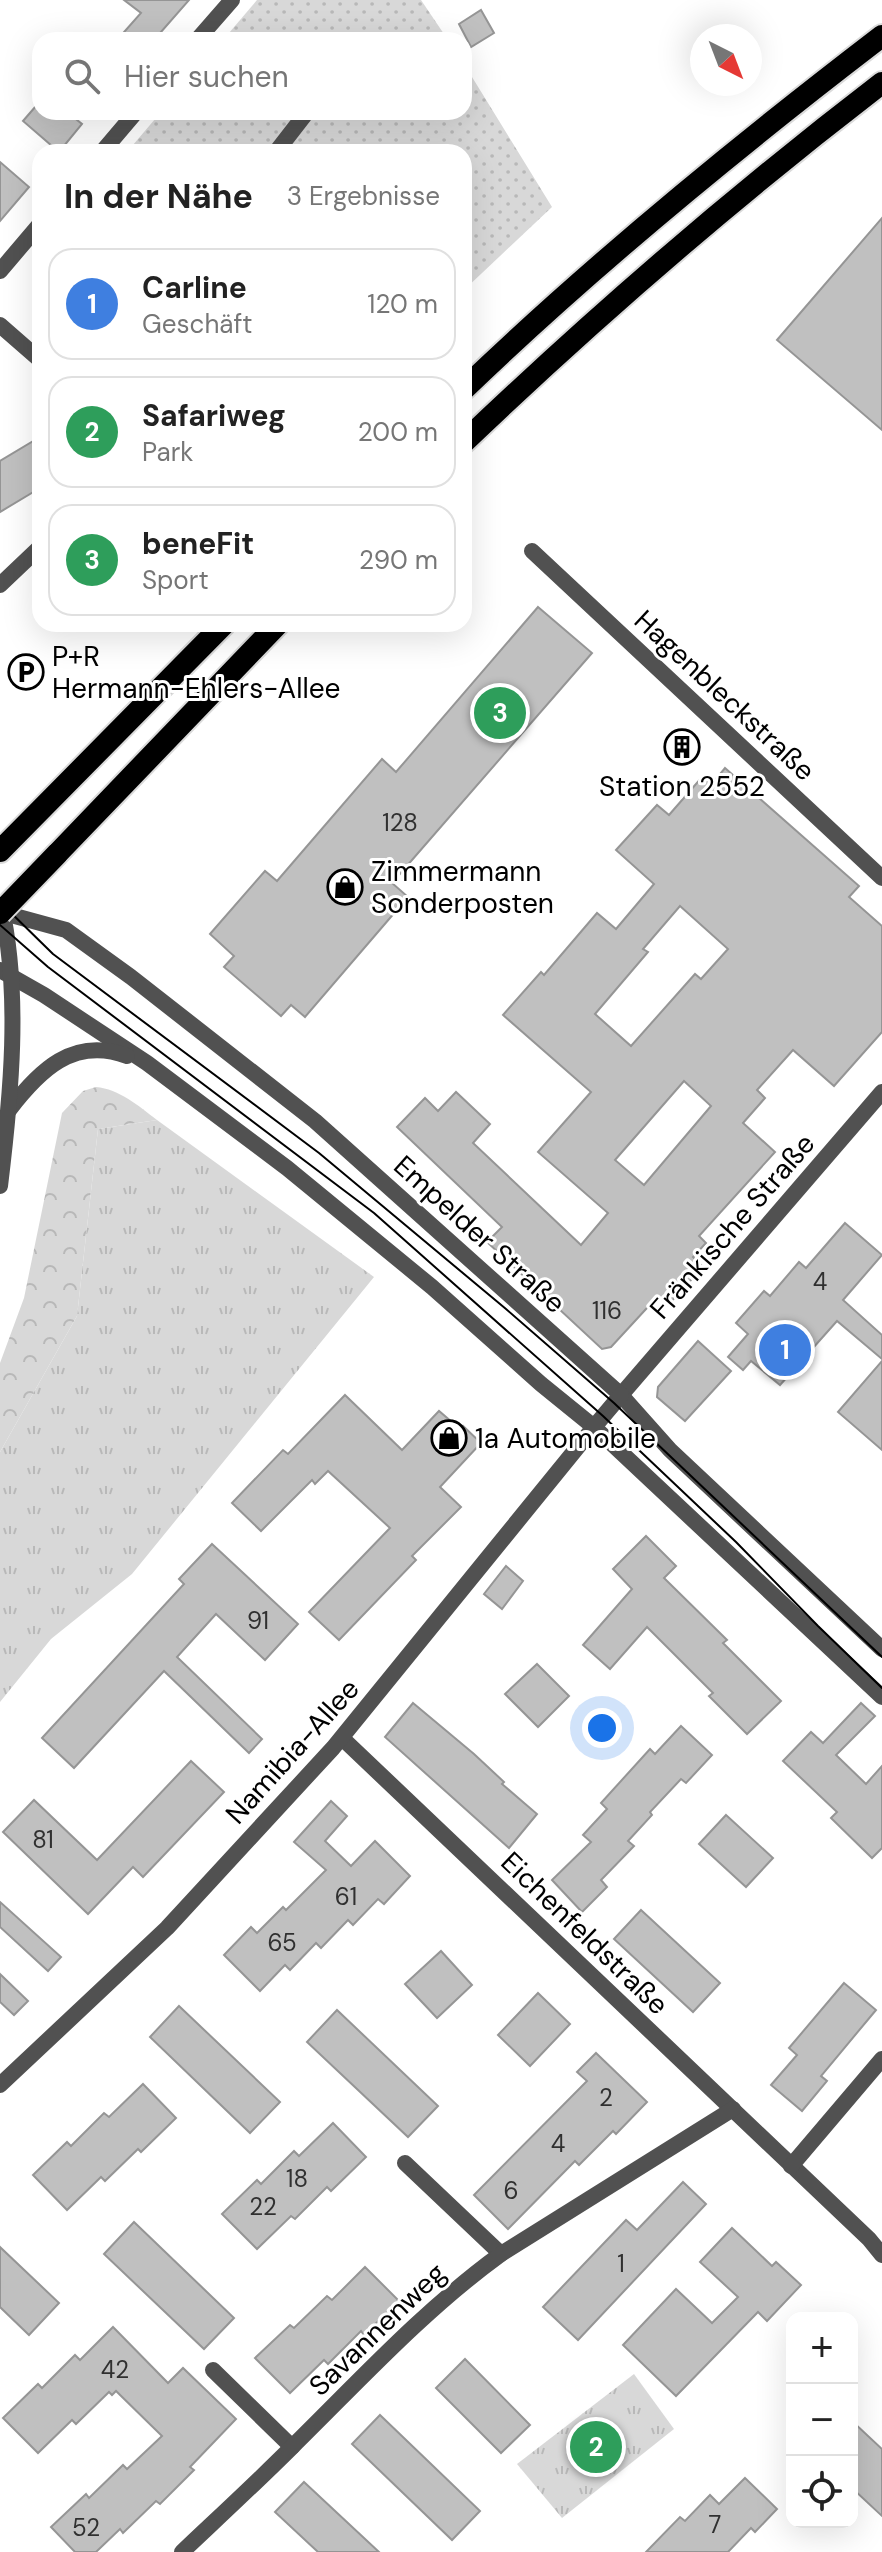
<!DOCTYPE html>
<html lang="de">
<meta charset="utf-8">
<style>
body{margin:0;font-family:"DM Sans",sans-serif;background:#f6f6f6;color:#222}
.controls{position:absolute;right:24px;bottom:24px;display:grid;overflow:hidden;border-radius:16px;box-shadow:0 8px 32px #0002}
.controls button{width:72px;height:72px;display:grid;place-items:center;padding:0;border:0;border-bottom:2px solid #e0e0e0;background:#fff;color:#222;font:40px sans-serif}
.compass{position:absolute;left:690px;top:24px;width:72px;height:72px;border-radius:50%;background:#fff;box-shadow:0 8px 32px #0002;rotate:138deg}
.you{position:absolute;left:602px;top:1728px;width:28px;height:28px;margin:-20px;border:6px solid #fff;border-radius:50%;background:#1a73e8;box-shadow:0 0 0 12px #1a73e833}
.badge{display:grid;place-items:center;width:52px;height:52px;border-radius:50%;background:#0f766e;color:#fff;font-size:26px;font-weight:700}
.pin{position:absolute;translate:-50% -50%;border:4px solid #fff;box-shadow:0 2px 8px #0006}
.list{margin:0;padding:0;list-style:none}
h2{display:flex;justify-content:space-between;align-items:center;height:104px;margin:0;padding:0 32px;font-size:34px}
h2 small{font-size:26px;font-weight:400;color:#767676}
.list li{display:grid;grid-template-columns:52px 1fr auto;gap:24px;align-items:center;box-sizing:border-box;height:112px;margin:0 16px 16px;padding:0 16px;border:2px solid #e0e0e0;border-radius:24px}
.list b{display:block;font-size:30px;white-space:nowrap}
.list p{margin:0;font-size:26px;white-space:nowrap;color:#767676}
.list em{font-size:26px;font-style:normal;color:#767676}
.icon{flex:none;width:44px;height:44px;fill:none;stroke:currentColor;stroke-width:2;stroke-linecap:round;stroke-linejoin:round}
.map{position:relative;flex:none;width:882px;height:2552px;overflow:hidden}
.search{position:absolute;background:#fff;box-shadow:0 8px 32px #0002;left:32px;top:32px;width:440px;height:88px;display:flex;align-items:center;gap:20px;box-sizing:border-box;padding:0 28px;border-radius:24px;color:#767676;font-size:30px}
.panel{position:absolute;background:#fff;box-shadow:0 8px 32px #0002;left:32px;top:144px;width:440px;height:488px;border-radius:24px}
.map>svg:first-child{display:block}
.grass{fill:url(#grass-dots)}
.forest{fill:url(#forest-crowns)}
.park{fill:url(#park-tufts)}
.building{fill:#c0c0c0;stroke:#959595;stroke-width:2;fill-rule:evenodd}
.lines{fill:none;stroke-linecap:round;stroke-linejoin:round}
.trunk-casing{stroke:#dbdbdb;stroke-width:26}
.minor{stroke:#515151;stroke-width:16}
.tertiary{stroke:#515151;stroke-width:16}
.trunk{stroke:#000;stroke-width:22}
.tram{stroke:#000;stroke-width:2}
.trunk-bridge-casing{stroke:#dbdbdb;stroke-width:26;stroke-linecap:butt}
.trunk-bridge{stroke:#000;stroke-width:22}
.labels{text-anchor:middle;stroke-width:6;stroke-linejoin:round;paint-order:stroke}
.number-label{font-size:24px;fill:#303030}
.poi-label{font-size:28px;fill:#000;stroke:#fff;text-anchor:start}
.street-label{font-size:28px;fill:#000;stroke:#fff}
</style>
<div class="map">
<svg width="882" height="2552" viewBox="0 0 882 2552">
<defs>
<pattern id="grass-dots" width="8" height="8" patternUnits="userSpaceOnUse" patternTransform="scale(2)"><rect width="8" height="8" fill="#d8d8d8"/><path d="M2 2h.1M6 6h.1" fill="none" stroke="#b8b8b8" stroke-width="1.8" stroke-linecap="round"/></pattern>
<pattern id="forest-crowns" width="20" height="18" patternUnits="userSpaceOnUse" patternTransform="scale(2)"><rect width="20" height="18" fill="#d8d8d8"/><path d="M2 6a3 3 0 1 1 6 0M12 15a3 3 0 1 1 6 0" fill="none" stroke="#b8b8b8"/></pattern>
<pattern id="park-tufts" width="24" height="20" patternUnits="userSpaceOnUse" patternTransform="scale(2)"><rect width="24" height="20" fill="#d8d8d8"/><path d="M3 7l-1-3M5 7V3M7 7l1-3M15 17l-1-3M17 17v-4M19 17l1-3" fill="none" stroke="#b8b8b8"/></pattern>
</defs>
<rect width="100%" height="100%" fill="#fff"/>
<g class="grass">
<path d="M257 0H421L448 40H223Z"/>
<path d="M464 64 552 207 464 290V152H127L161 112H464Z"/>
</g>
<path class="forest" d="M96 1087C119 1089 139 1106 157 1120L98 1129 77 1316 0 1452V1363L24 1298 62 1113 83 1091Z"/>
<g class="park">
<path d="M157 1120 374 1277 132 1574 51 1639 0 1702V1452L77 1316 98 1129Z"/>
<path d="M634 2374 674 2429 562 2518 517 2464Z"/>
</g>
<g class="building">
<path d="M124 0H189L154 40H117L141 13Z"/>
<path d="M481 10 494 33 471 47 459 24Z"/>
<path d="M36 106 40 112H67L82 124 59 152 23 121Z"/>
<path d="M0 162 29 187 0 221Z"/>
<path d="M882 218V430L777 340Z"/>
<path d="M40 437V488L0 512V461Z"/>
<path d="M538 607 592 653 392 883 408 897 305 1017 291 1005 281 1016 224 967 234 956 210 934 265 871 277 881 382 759 396 772Z"/>
<path d="M725 768 859 886 849 897 882 926V1032L834 1086 793 1050 757 1090 765 1098 743 1123 775 1152 699 1236 706 1243 693 1257 703 1267 668 1305 658 1296 611 1347 602 1349 487 1242 502 1227 397 1127 425 1098 438 1111 456 1092 490 1124 473 1143 581 1245 608 1213 538 1152 591 1092 503 1015 541 972 544 975 597 913 616 929 654 884 616 850 657 805 669 815 703 776 712 784ZM680 906 728 949 701 979 695 974 631 1046 595 1014 648 952 643 949ZM684 1081 711 1106 644 1185 615 1160Z"/>
<path d="M845 1223 882 1255 843 1300 882 1335V1359L837 1321 780 1385 751 1361 743 1370 728 1357 748 1334 736 1323 764 1291 770 1296 799 1262 806 1268Z"/>
<path d="M698 1341 731 1371 685 1421 657 1397 658 1387Z"/>
<path d="M882 1361V1450L838 1412Z"/>
<path d="M345 1395 402 1450 439 1411 460 1429 463 1426 481 1443 440 1487 461 1507 412 1556 416 1560 339 1640 309 1612 390 1528 328 1471 315 1484 312 1480 261 1531 232 1503 283 1450 288 1454Z"/>
<path d="M646 1536 676 1566 664 1578 727 1640 723 1643 781 1701 747 1734 709 1696 713 1693 647 1627 610 1669 583 1645 632 1589 613 1569Z"/>
<path d="M212 1544 298 1624 265 1660 216 1614 177 1657 262 1739 249 1753 164 1671 74 1768 42 1738 184 1584 179 1579Z"/>
<path d="M506 1566 523 1581 502 1609 484 1594Z"/>
<path d="M537 1664 569 1696 538 1727 505 1694Z"/>
<path d="M413 1703 474 1754 504 1782 502 1784 537 1814 509 1848 385 1737Z"/>
<path d="M861 1703 875 1716 836 1755 866 1784 882 1766V1848L872 1858 831 1818 837 1812 783 1761 811 1732 823 1743Z"/>
<path d="M681 1726 712 1755 686 1783 681 1779 650 1812 652 1815 628 1841 634 1846 601 1880 607 1887 582 1912 552 1880 591 1842 583 1835 607 1809 601 1803 650 1749 655 1754Z"/>
<path d="M191 1761 224 1792 143 1877 133 1867 88 1914 3 1832 34 1800 97 1860Z"/>
<path d="M331 1801 347 1816 325 1841 351 1866 375 1841 410 1876 384 1904 378 1899 353 1925 348 1920 321 1948 316 1943 290 1970 285 1965 260 1991 224 1955 251 1927 257 1933 283 1907 286 1910 326 1870 294 1842Z"/>
<path d="M726 1815 773 1858 746 1887 699 1844Z"/>
<path d="M0 1902 61 1957 48 1971 0 1927Z"/>
<path d="M641 1910 720 1983 693 2012 614 1939Z"/>
<path d="M441 1951 472 1985 437 2018 405 1984Z"/>
<path d="M0 1974 28 2001 14 2015 0 2002Z"/>
<path d="M844 1983 876 2010 821 2076 827 2081 802 2111 771 2085 797 2055 789 2048Z"/>
<path d="M538 1993 570 2024 530 2066 498 2035Z"/>
<path d="M179 2006 280 2102 250 2133 150 2037Z"/>
<path d="M337 2010 438 2106 408 2137 307 2042Z"/>
<path d="M596 2053 647 2102 616 2134 613 2131 579 2165 575 2161 508 2229 474 2195 587 2081 577 2072Z"/>
<path d="M143 2084 176 2118 141 2152 138 2149 105 2181 101 2177 67 2210 33 2175 67 2142 71 2146 104 2113 109 2117Z"/>
<path d="M333 2123 366 2157 331 2191 327 2187 295 2219 291 2216 257 2249 222 2214 257 2180 261 2184 294 2151 299 2156Z"/>
<path d="M683 2182 706 2204 578 2340 543 2307 626 2220 637 2230Z"/>
<path d="M134 2222 234 2318 204 2349 104 2254Z"/>
<path d="M732 2228 772 2266 776 2262 801 2285 767 2321 758 2312 676 2396 623 2345 676 2289 712 2323 738 2297 700 2262Z"/>
<path d="M0 2247 59 2303 29 2335 0 2307Z"/>
<path d="M365 2267 399 2301 364 2335 361 2331 328 2364 324 2360 290 2393 255 2358 290 2325 294 2328 327 2296 332 2300Z"/>
<path d="M113 2327 168 2383 183 2368 236 2419 190 2467 194 2470 160 2504 156 2501 123 2533 120 2529 96 2552H75L51 2527 86 2494 89 2498 123 2465 127 2469 162 2436 116 2391 112 2395 109 2392 76 2424 72 2420 38 2453 3 2418 38 2384 42 2388 75 2355 80 2360Z"/>
<path d="M465 2359 530 2425 501 2453 436 2388Z"/>
<path d="M380 2415 480 2511 452 2540 352 2444Z"/>
<path d="M852 2421 882 2449V2516L852 2488Z"/>
<path d="M745 2478 777 2509 755 2532 751 2528 728 2552H646L680 2517 685 2521 710 2495 719 2504Z"/>
<path d="M304 2482 379 2552H318L275 2512Z"/>
</g>
<g class="lines">
<defs>
<g id="trunk">
<path d="M464 389C595 263 737 147 882 36"/>
<path d="M464 442C597 315 736 195 882 83"/>
<path d="M0 851 224 624"/>
<path d="M57 854 278 624"/>
</g>
</defs>
<use href="#trunk" class="trunk-casing"/>
<g class="minor">
<path d="M197 40 232 0"/>
<path d="M102 152 136 112"/>
<path d="M276 152 307 112"/>
<path d="M0 271 40 224"/>
<path d="M0 325 40 360"/>
<path d="M532 551 882 878"/>
<path d="M0 585 40 547"/>
<path d="M621 1395 882 1092"/>
<path d="M342 1738 869 2239 882 2255"/>
<path d="M0 2085 167 1928 333 1748 594 1427"/>
<path d="M405 2163 501 2254"/>
<path d="M791 2166 882 2059"/>
<path d="M213 2370 292 2447"/>
<path d="M182 2552C219 2517 257 2482 293 2446 361 2379 424 2310 501 2254L733 2109"/>
</g>
<g class="tertiary">
<path d="M0 912 66 930 131 977 315 1121 621 1395 670 1450 882 1649"/>
<path d="M0 970 44 995 147 1063 287 1168 432 1287 541 1384 594 1427 882 1697"/>
<path d="M9 1110C39 1071 73 1036 127 1056"/>
<path d="M0 1186C11 1096 21 994 1 905"/>
<path d="M594 1427 621 1395"/>
</g>
<use href="#trunk" class="trunk"/>
<g class="tram">
<path d="M0 902 53 954 319 1153 506 1309 614 1403 882 1657"/>
<path d="M0 925 48 967 374 1213 603 1416 736 1542 818 1626 882 1688"/>
</g>
<defs>
<path id="trunk-bridge" d="M0 913 57 854"/>
</defs>
<use href="#trunk-bridge" class="trunk-bridge-casing"/>
<use href="#trunk-bridge" class="trunk-bridge"/>
</g>
<defs>
<symbol id="parking-ring" viewBox="-11 -11 22 22"><circle r="9.5" fill="#fff" stroke="#000" stroke-width="1.5"/><path d="M-3.5-5.5H1a3.5 3.5 0 0 1 0 7H-1V5.5H-3.5ZM-1-3.4V-.6H.8a1.4 1.4 0 0 0 0-2.8Z" fill="#000"/></symbol>
<symbol id="building-ring" viewBox="-11 -11 22 22"><circle r="9.5" fill="#fff" stroke="#000" stroke-width="1.5"/><path d="M-4-6H4V6H1V3H-1V6H-4ZM-2.5-4.3h1.7v1.8h-1.7ZM.8-4.3h1.7v1.8H.8ZM-2.5-1h1.7V.8h-1.7ZM.8-1h1.7V.8H.8Z" fill="#000"/></symbol>
<symbol id="shop-ring" viewBox="-11 -11 22 22"><circle r="9.5" fill="#fff" stroke="#000" stroke-width="1.5"/><path d="M-5-2.5h2.3a2.7 3.5 0 0 1 5.4 0H5L5.5 6h-11ZM-1.5-2.5h3a1.5 2.3 0 0 0-3 0Z" fill="#000"/></symbol>
</defs>
<g fill-rule="evenodd">
<use href="#parking-ring" x="6" y="652" width="40" height="40"/>
<use href="#building-ring" x="662" y="727" width="40" height="40"/>
<use href="#shop-ring" x="325" y="867" width="40" height="40"/>
<use href="#shop-ring" x="429" y="1418" width="40" height="40"/>
</g>
<g class="labels">
<g class="number-label">
<text x="400" y="831">128</text>
<text x="820" y="1290">4</text>
<text x="607" y="1319">116</text>
<text x="258" y="1629">91</text>
<text x="43" y="1848">81</text>
<text x="346" y="1905">61</text>
<text x="282" y="1951">65</text>
<text x="606" y="2106">2</text>
<text x="558" y="2152">4</text>
<text x="297" y="2187">18</text>
<text x="511" y="2199">6</text>
<text x="263" y="2215">22</text>
<text x="621" y="2272">1</text>
<text x="115" y="2378">42</text>
<text x="715" y="2533">7</text>
<text x="86" y="2536">52</text>
</g>
<g class="poi-label">
<text x="52" y="666">P+R<tspan x="52" dy="32">Hermann-Ehlers-Allee</tspan></text>
<text x="682" y="796" text-anchor="middle">Station 2552</text>
<text x="371" y="881">Zimmermann<tspan x="371" dy="32">Sonderposten</tspan></text>
<text x="475" y="1448">1a Automobile</text>
</g>
<g class="street-label">
<text transform="translate(725 695) rotate(43)" y="10">Hagenbleckstraße</text>
<text transform="translate(732 1226) rotate(-49)" y="10">Fränkische Straße</text>
<text transform="translate(480 1234) rotate(42)" y="10">Empelder Straße</text>
<text transform="translate(292 1751) rotate(-48)" y="10">Namibia-Allee</text>
<text transform="translate(585 1933) rotate(44)" y="10">Eichenfeldstraße</text>
<text transform="translate(377 2329) rotate(-44)" y="10">Savannenweg</text>
</g>
</g>
</svg>
<div class="controls">
<button>+</button>
<button>−</button>
<button><svg class="icon" aria-label="locate" viewBox="0 0 24 24"><circle cx="12" cy="12" r="6"/><path d="M12 2v4M12 18v4M2 12h4M18 12h4"/></svg></button>
</div>
<svg class="compass" viewBox="-18 -18 36 36"><path d="M0-13l5 13h-10z" fill="#e53935"/><path d="M0 13l5-13h-10z" fill="#767676"/></svg>
<div class="you"></div>
<div class="pin badge" style="left:785px;top:1350px;background:#3f7fe0">1</div>
<div class="pin badge" style="left:596px;top:2447px;background:#2e9e5b">2</div>
<div class="pin badge" style="left:500px;top:713px;background:#2e9e5b">3</div>
<div class="search"><svg class="icon" aria-label="search" viewBox="0 0 24 24"><circle cx="10" cy="10" r="6"/><path d="M15 15l6 6"/></svg>Hier suchen</div>
<section class="panel">
<h2>In der Nähe<small>3 Ergebnisse</small></h2>
<ul class="list">
<li><span class="badge" style="background:#3f7fe0">1</span><div><b>Carline</b><p>Geschäft</p></div><em>120 m</em></li>
<li><span class="badge" style="background:#2e9e5b">2</span><div><b>Safariweg</b><p>Park</p></div><em>200 m</em></li>
<li><span class="badge" style="background:#2e9e5b">3</span><div><b>beneFit</b><p>Sport</p></div><em>290 m</em></li>
</ul>
</section>
</div>
